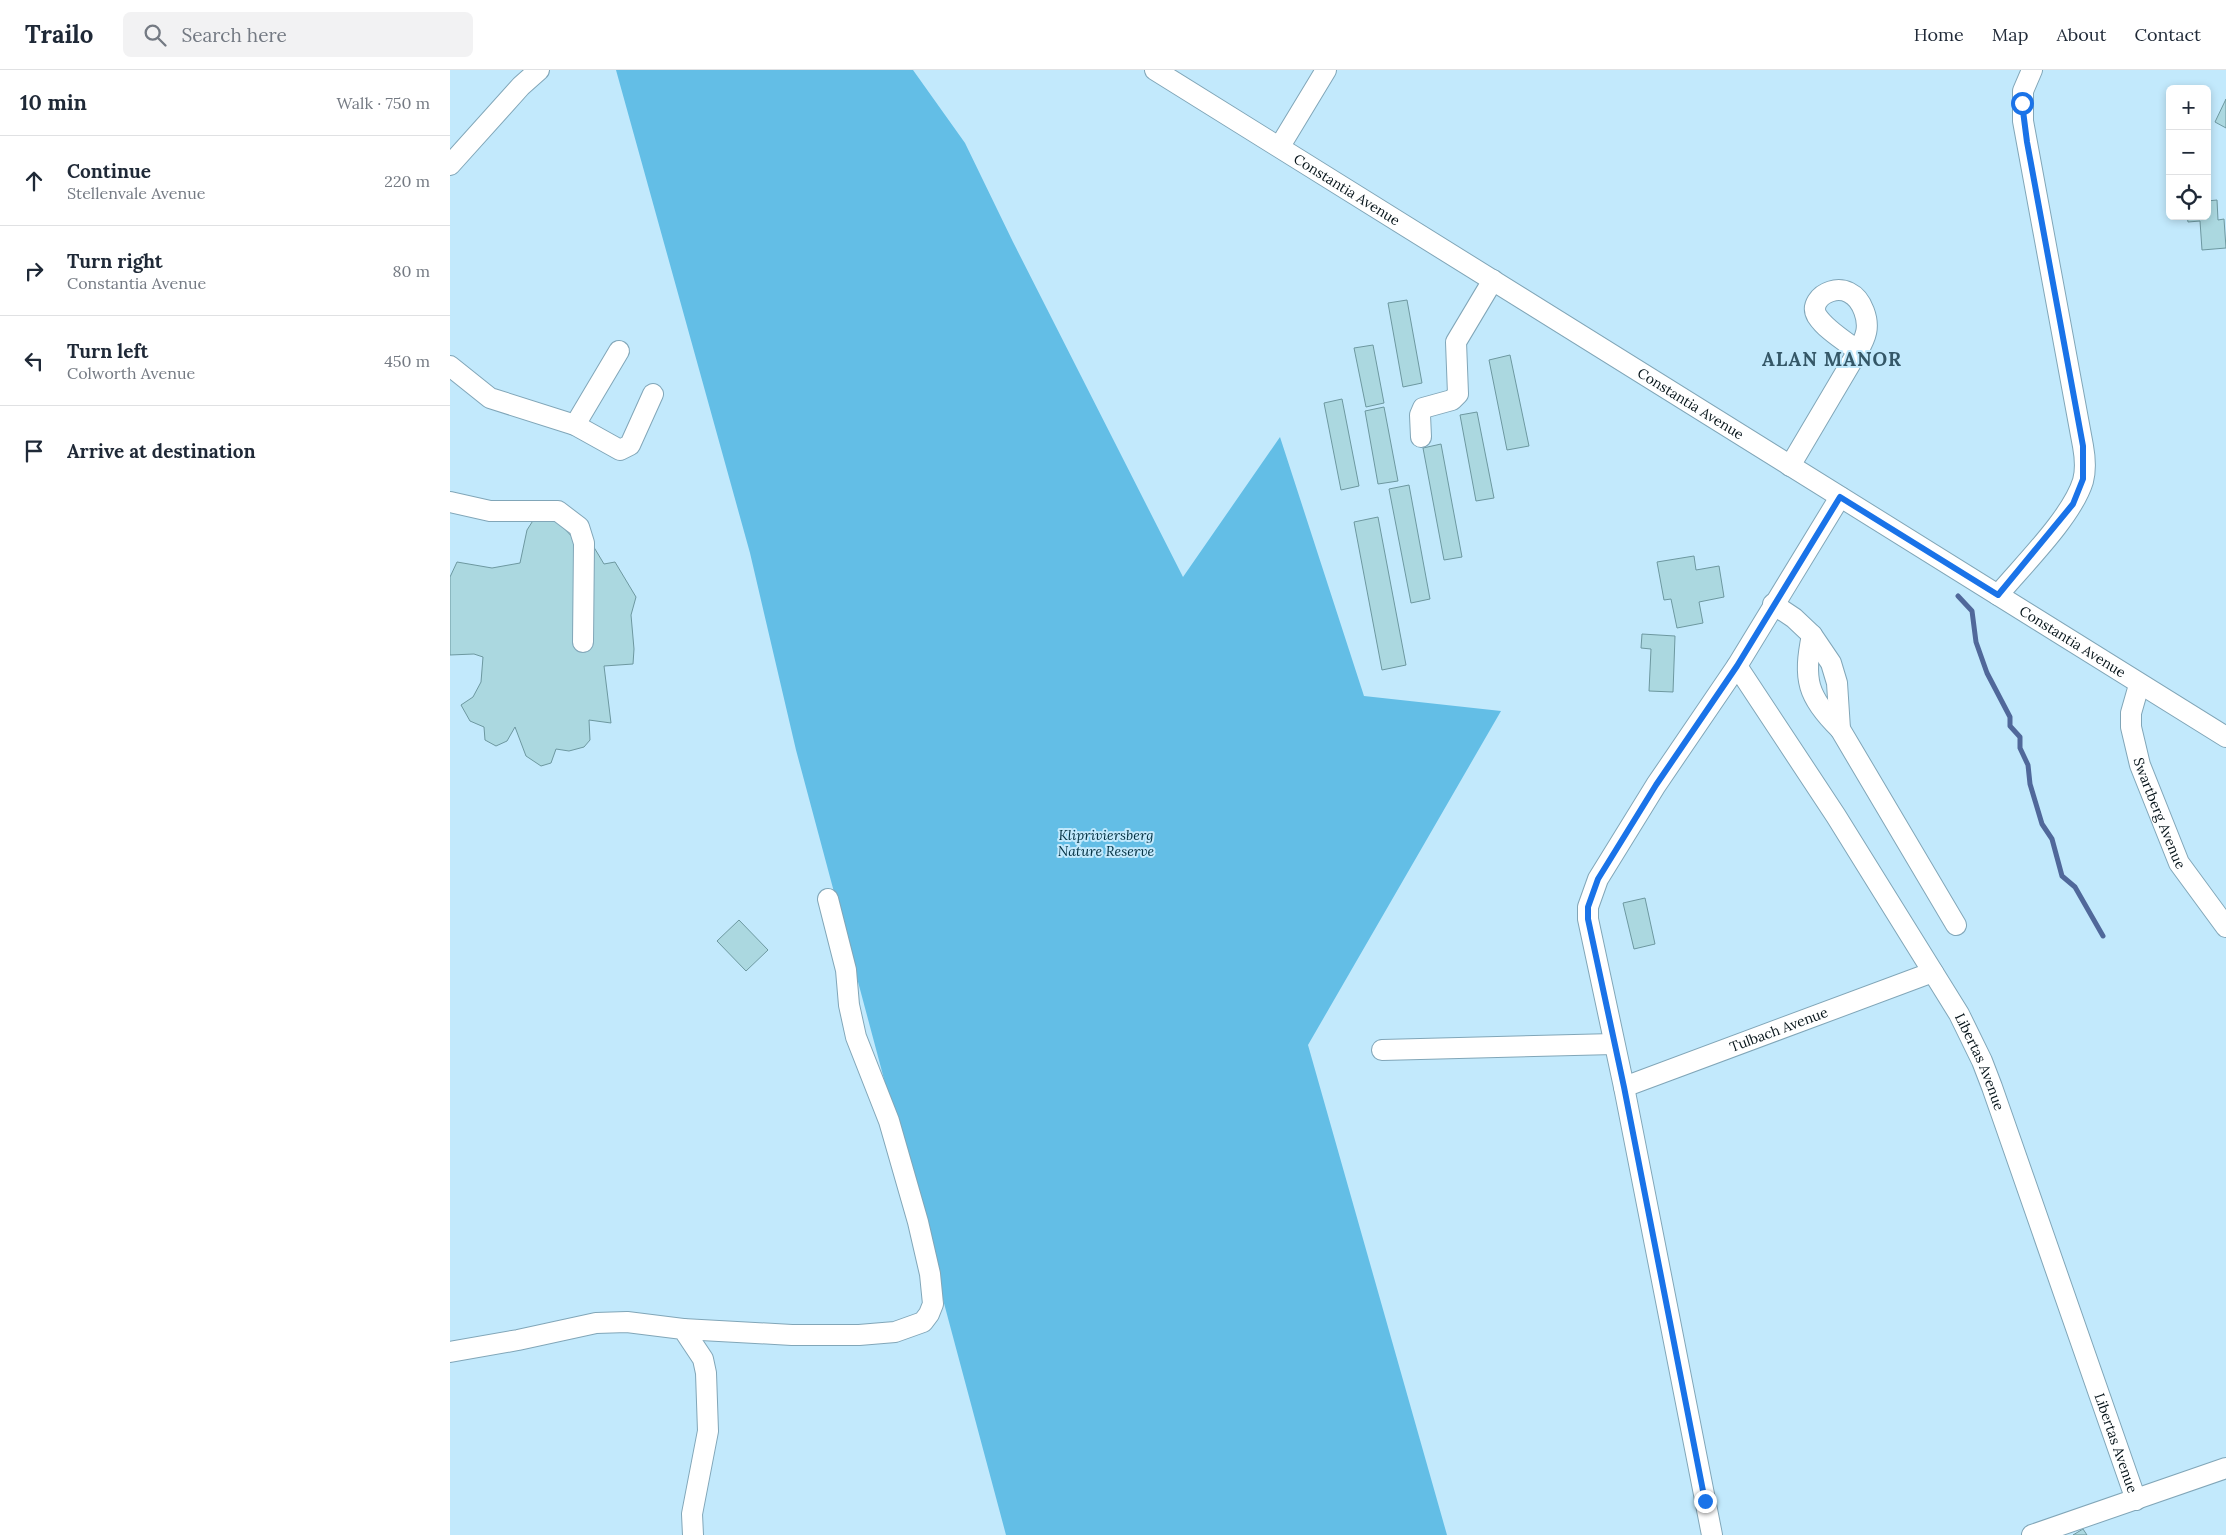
<!DOCTYPE html>
<meta charset="utf-8">
<style>
body{margin:0;font-family:Lora,serif;background:#f2f2f3;color:#1f2937}
.controls{position:absolute;right:15px;top:15px;display:grid;overflow:hidden;border-radius:8px;box-shadow:0 2px 8px #0003}
.controls button{width:45px;height:45px;display:grid;place-items:center;padding:0;border:0;border-bottom:1px solid #e0e1e3;background:#fff;color:#1f2937;font:25px sans-serif}
.stop{position:absolute;width:15px;height:15px;margin:-11px;border:4px solid #1a73e8;border-radius:50%;background:#fff}
.stop.end{background:#1a73e8;border-color:#fff;box-shadow:0 1px 5px #0008}
.list{margin:0;padding:0;list-style:none}
h2{display:flex;justify-content:space-between;align-items:center;height:65px;margin:0;padding:0 20px;font-size:21px}
h2 small{font-size:16px;font-weight:400;color:#747a83}
.list li{display:grid;grid-template-columns:32px 1fr auto;gap:15px;align-items:center;box-sizing:border-box;height:90px;padding:0 20px;border-top:1px solid #e0e1e3}
.list b{display:block;font-size:19px;white-space:nowrap}
.list p{margin:0;font-size:16px;white-space:nowrap;color:#747a83}
.list em{font-size:16px;font-style:normal;color:#747a83}
.icon{flex:none;width:28px;height:28px;fill:none;stroke:currentColor;stroke-width:2;stroke-linecap:round;stroke-linejoin:round}
.map{position:relative;flex:none;width:1776px;height:1465px;overflow:hidden}
header{display:flex;align-items:center;gap:30px;box-sizing:border-box;height:70px;padding:0 25px;background:#fff;border-bottom:1px solid #e0e1e3}
header strong{font-size:24px}
nav{display:flex;gap:28px;margin-inline-start:auto;font-size:18px}
.search{width:350px;height:45px;background:#f2f2f3;display:flex;align-items:center;gap:12px;box-sizing:border-box;padding:0 18px;border-radius:8px;color:#747a83;font-size:19px}
main{display:flex}
aside{flex:1;background:#fff}
.map>svg:first-child{display:block}
.green{fill:#63bee6}
.lines{fill:none;stroke-linecap:round;stroke-linejoin:round}
.stream{stroke:#50689a;stroke-width:5}
.building{fill:#abd8e0;stroke:#6d98a0}
.minor-casing{stroke:#81a6b8;stroke-width:22}
.minor{stroke:#fff;stroke-width:20}
.route{stroke:#1a73e8;stroke-width:6}
.labels{text-anchor:middle;stroke-width:4;stroke-linejoin:round;paint-order:stroke}
.street-label{font-size:14px;fill:#051319;stroke:#c2e9fc}
.park-label{font-size:14px;font-style:italic;fill:#012f40;stroke:#c2e9fc}
.district-label{font-size:19px;font-weight:bold;letter-spacing:1px;fill:#345767;stroke:#c2e9fc}
</style>
<header>
<strong>Trailo</strong>
<div class="search"><svg class="icon" aria-label="search" viewBox="0 0 24 24"><circle cx="10" cy="10" r="6"/><path d="M15 15l6 6"/></svg>Search here</div>
<nav><a>Home</a><a>Map</a><a>About</a><a>Contact</a></nav>
</header>
<main>
<aside>
<h2>10 min<small>Walk · 750 m</small></h2>
<ul class="list">
<li><svg class="icon" aria-label="ahead" viewBox="0 0 24 24"><path d="M12 20V5M6 11l6-6 6 6"/></svg><div><b>Continue</b><p>Stellenvale Avenue</p></div><em>220 m</em></li>
<li><svg class="icon" aria-label="right" viewBox="0 0 24 24"><path d="M7 20v-9h11M14 6l5 5-5 5"/></svg><div><b>Turn right</b><p>Constantia Avenue</p></div><em>80 m</em></li>
<li><svg class="icon" aria-label="left" viewBox="0 0 24 24"><path d="M17 20v-9H6M10 6l-5 5 5 5"/></svg><div><b>Turn left</b><p>Colworth Avenue</p></div><em>450 m</em></li>
<li><svg class="icon" aria-label="arrive" viewBox="0 0 24 24"><path d="M6 21V4h12l-3 4 3 4H6"/></svg><div><b>Arrive at destination</b></div></li>
</ul>
</aside>
<div class="map">
<svg width="1776" height="1465" viewBox="0 0 1776 1465">
<rect width="100%" height="100%" fill="#c2e9fc"/>
<path class="green" d="M166 0H463L515 73 563 172 733 507 830 367 914 626 1051 641 858 975 997 1465H556L346 680 300 483Z"/>
<g class="lines">
<path class="stream" d="M1508 526 1522 541 1526 572 1537 603 1560 647V656L1570 667V678L1578 695 1580 714 1592 754 1602 769 1612 806 1625 817 1653 866"/>
</g>
<g class="building">
<path d="M1776 29V58L1765 52Z"/>
<path d="M1767 130 1768 150 1774 149 1776 178 1752 180 1750 151 1738 152 1737 146H1757V131Z"/>
<path d="M957 230 972 313 953 317 938 233Z"/>
<path d="M923 275 934 333 916 337 904 278Z"/>
<path d="M1060 285 1079 376 1057 380 1039 290Z"/>
<path d="M892 329 909 416 891 420 874 333Z"/>
<path d="M934 337 948 411 928 414 915 341Z"/>
<path d="M1027 342 1044 428 1026 431 1010 345Z"/>
<path d="M991 374 1012 487 994 490 973 378Z"/>
<path d="M959 415 980 529 961 533 939 419Z"/>
<path d="M104 447 124 469 142 474 154 494 165 492 186 527 181 545 184 579 183 594 154 596 161 653 139 650 140 670 134 677 119 681 106 679 101 693 91 696 76 686 65 657 57 671 46 676 35 670 34 657 20 651 11 635 23 627 31 612 33 587 24 584 0 585V507L7 492 42 498 70 493 77 460 84 449Z"/>
<path d="M928 447 956 595 932 600 904 452Z"/>
<path d="M1244 486 1246 500 1269 496 1274 527 1249 532 1253 553 1227 558 1221 529 1214 530 1207 492Z"/>
<path d="M1192 564 1225 566 1223 622 1199 621 1201 579 1191 578Z"/>
<path d="M1195 828 1205 874 1184 879 1173 833Z"/>
<path d="M289 850 318 880 296 901 267 871Z"/>
<path d="M1633 1459 1637 1465H1623Z"/>
</g>
<g class="lines">
<defs>
<g id="minor">
<path id="s1" d="M705 0 1776 667"/>
<path d="M830 76 876 0"/>
<path d="M0 95 71 16 89 0"/>
<path d="M0 296 40 328 125 355 170 380 180 375 203 324"/>
<path d="M125 355 169 281"/>
<path d="M971 367 970 345 973 338 1002 330 1008 324 1006 272 1043 210"/>
<path d="M1340 396 1408 281C1416 267 1420 257 1414 241 1400 202 1355 226 1367 246 1376 260 1395 271 1408 281"/>
<path d="M0 432 40 441H108L129 457 134 473 133 572"/>
<path d="M1548 525C1573 495 1622 447 1633 411 1636 400 1635 387 1633 376L1573 51V21L1582 0"/>
<path d="M1323 534 1344 548 1362 565 1381 593 1387 613 1390 659 1506 855"/>
<path d="M1362 565C1353 609 1357 627 1390 659"/>
<path id="s2" d="M1287 596 1386 746 1509 944 1532 991 1542 1017 1686 1430"/>
<path id="s3" d="M1689 615 1681 643V657L1690 695 1729 793 1776 857"/>
<path d="M932 980 1164 974"/>
<path id="s4" d="M1174 1017 1483 902"/>
<path d="M233 1259 342 1265H409L445 1262 473 1252 479 1244 483 1234 480 1204 468 1152 439 1051 406 967 399 935 396 900 378 829"/>
<path d="M0 1282 68 1270 146 1253 177 1252 233 1259 253 1289 256 1303 258 1361 242 1444 243 1465"/>
<path d="M1262 1465 1174 1017 1138 849V837L1148 809 1206 715 1287 596 1390 427"/>
<path d="M1582 1465 1776 1398"/>
</g>
</defs>
<use href="#minor" class="minor-casing"/>
<use href="#minor" class="minor"/>
</g>
<g class="lines">
<path class="route" d="M1255 1431 1174 1017 1138 849V837L1148 809 1206 715 1287 596 1390 427 1548 525 1623 434 1633 409V376L1577 72 1572 33"/>
</g>
<g class="labels">
<g class="street-label">
<text dy="5" stroke="none"><textPath href="#s1" startOffset="226">Constantia Avenue</textPath></text>
<text dy="5" stroke="none"><textPath href="#s1" startOffset="631">Constantia Avenue</textPath></text>
<text dy="5" stroke="none"><textPath href="#s1" startOffset="1081">Constantia Avenue</textPath></text>
<text dy="5" stroke="none"><textPath href="#s3" startOffset="134">Swartberg Avenue</textPath></text>
<text dy="5" stroke="none"><textPath href="#s4" startOffset="165">Tulbach Avenue</textPath></text>
<text dy="5" stroke="none"><textPath href="#s2" startOffset="465">Libertas Avenue</textPath></text>
<text dy="5" stroke="none"><textPath href="#s2" startOffset="870">Libertas Avenue</textPath></text>
</g>
<g class="park-label">
<text x="656" y="770">Klipriviersberg<tspan x="656" dy="16">Nature Reserve</tspan></text>
</g>
<g class="district-label">
<text x="1382" y="296">ALAN MANOR</text>
</g>
</g>
</svg>
<div class="controls">
<button>+</button>
<button>−</button>
<button><svg class="icon" aria-label="locate" viewBox="0 0 24 24"><circle cx="12" cy="12" r="6"/><path d="M12 2v4M12 18v4M2 12h4M18 12h4"/></svg></button>
</div>
<div class="stop" style="left:1572px;top:33px"></div>
<div class="stop end" style="left:1255px;top:1431px"></div>
</div>
</main>
